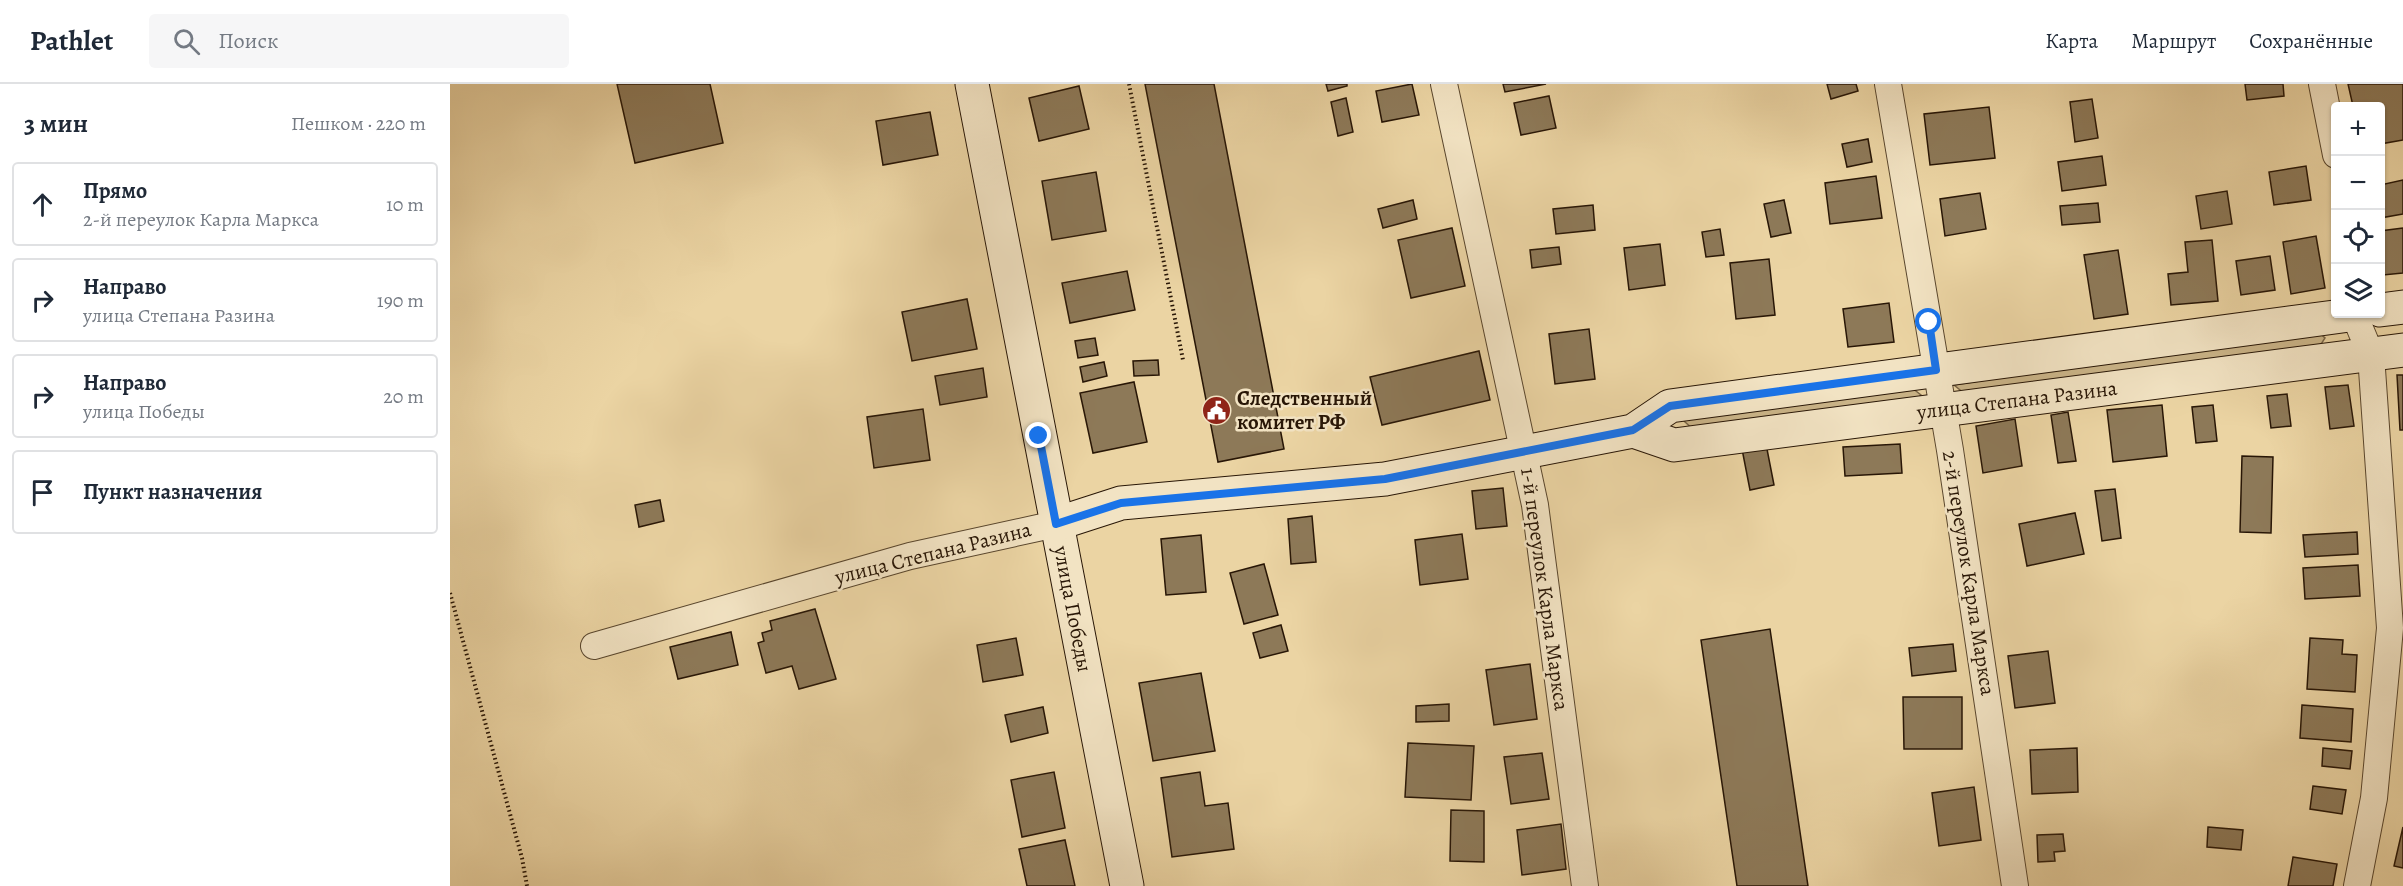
<!DOCTYPE html>
<html lang="ru">
<meta charset="utf-8">
<style>
body{margin:0;font-family:Alegreya,serif;background:#f6f6f7;color:#1f2937}
.controls{position:absolute;right:18px;top:18px;display:grid;overflow:hidden;border-radius:6px;box-shadow:0 2px 4px #0004}
.controls button{width:54px;height:54px;display:grid;place-items:center;padding:0;border:0;border-bottom:2px solid #e0e1e3;background:#fff;color:#1f2937;font:30px sans-serif}
.stop{position:absolute;width:18px;height:18px;margin:-14px;border:4px solid #1a73e8;border-radius:50%;background:#fff}
.stop.end{background:#1a73e8;border-color:#fff;box-shadow:0 2px 6px #0008}
.list{margin:0;padding:0;list-style:none}
h2{display:flex;justify-content:space-between;align-items:center;height:78px;margin:0;padding:0 24px;font-size:26px}
h2 small{font-size:20px;font-weight:400;color:#747a83}
.list li{display:grid;grid-template-columns:39px 1fr auto;gap:18px;align-items:center;box-sizing:border-box;height:84px;margin:0 12px 12px;padding:0 12px;border:2px solid #e0e1e3;border-radius:6px}
.list b{display:block;font-size:22px;white-space:nowrap}
.list p{margin:0;font-size:20px;white-space:nowrap;color:#747a83}
.list em{font-size:20px;font-style:normal;color:#747a83}
.icon{flex:none;width:33px;height:33px;fill:none;stroke:currentColor;stroke-width:2;stroke-linecap:round;stroke-linejoin:round}
.map{position:relative;flex:none;width:1953px;height:802px;overflow:hidden}
header{display:flex;align-items:center;gap:36px;box-sizing:border-box;height:84px;padding:0 30px;background:#fff;border-bottom:2px solid #e0e1e3}
header strong{font-size:28px}
nav{display:flex;gap:33px;margin-inline-start:auto;font-size:21px}
.search{width:420px;height:54px;background:#f6f6f7;display:flex;align-items:center;gap:15px;box-sizing:border-box;padding:0 21px;border-radius:6px;color:#747a83;font-size:22px}
main{display:flex}
aside{flex:1;background:#fff}
.map>svg:first-child{display:block}
.green{fill:#cab488;stroke:#796547;stroke-width:1.5}
.building{fill:#8d7958;stroke:#281606;stroke-width:1.5}
.lines{fill:none;stroke-linecap:round;stroke-linejoin:round}
.street-casing{stroke:#59462d;stroke-width:28}
.secondary-casing{stroke:#281606;stroke-width:35}
.path{stroke:#281606;stroke-width:4;stroke-dasharray:1.5 3;stroke-linecap:butt}
.street{stroke:#f2e3c3;stroke-width:26}
.secondary{stroke:#f2e3c3;stroke-width:33}
.route{stroke:#1a73e8;stroke-width:8}
.labels{text-anchor:middle;stroke-width:5;stroke-linejoin:round;paint-order:stroke}
.poi-label{font-size:21px;font-weight:bold;fill:#281606;stroke:#f2e3c3;text-anchor:start}
.street-label{font-size:21px;fill:#281606;stroke:#f2e3c3}
</style>
<header>
<strong>Pathlet</strong>
<div class="search"><svg class="icon" aria-label="search" viewBox="0 0 24 24"><circle cx="10" cy="10" r="6"/><path d="M15 15l6 6"/></svg>Поиск</div>
<nav><a>Карта</a><a>Маршрут</a><a>Сохранённые</a></nav>
</header>
<main>
<aside>
<h2>3 мин<small>Пешком · 220 m</small></h2>
<ul class="list">
<li><svg class="icon" aria-label="ahead" viewBox="0 0 24 24"><path d="M12 20V5M6 11l6-6 6 6"/></svg><div><b>Прямо</b><p>2-й переулок Карла Маркса</p></div><em>10 m</em></li>
<li><svg class="icon" aria-label="right" viewBox="0 0 24 24"><path d="M7 20v-9h11M14 6l5 5-5 5"/></svg><div><b>Направо</b><p>улица Степана Разина</p></div><em>190 m</em></li>
<li><svg class="icon" aria-label="right" viewBox="0 0 24 24"><path d="M7 20v-9h11M14 6l5 5-5 5"/></svg><div><b>Направо</b><p>улица Победы</p></div><em>20 m</em></li>
<li><svg class="icon" aria-label="arrive" viewBox="0 0 24 24"><path d="M6 21V4h12l-3 4 3 4H6"/></svg><div><b>Пункт назначения</b></div></li>
</ul>
</aside>
<div class="map">
<svg width="1953" height="802" viewBox="0 0 1953 802">
<rect width="100%" height="100%" fill="#ebd4a3"/>
<filter id="stains"><feTurbulence type="fractalNoise" baseFrequency=".00333" numOctaves="4"/><feColorMatrix values="0 0 0 0 .2 0 0 0 0 .09 0 0 0 0 .02 0 0 0 .5 -.17"/></filter>
<radialGradient id="worn" r=".72"><stop offset=".6" stop-color="#630" stop-opacity="0"/><stop offset="1" stop-color="#630" stop-opacity=".3"/></radialGradient>
<g class="green">
<path d="M1865 245 1875 254 1868 265 1515 310 1504 301Z"/>
<path d="M1457 300 1471 311 1461 320 1246 348 1234 337 1245 327Z"/>
</g>
<g class="building">
<path d="M167 0H260L273 59 185 79Z"/>
<path d="M695 0H764L834 365 768 378Z"/>
<path d="M876 0H897V2L878 7Z"/>
<path d="M962 0 969 31 932 38 926 7Z"/>
<path d="M1053 0H1096L1055 8Z"/>
<path d="M1377 0H1406L1408 7 1381 15Z"/>
<path d="M1795 0H1833L1834 12 1797 16Z"/>
<path d="M1898 0H1953V56L1930 60V22H1903Z"/>
<path d="M629 2 639 45 589 57 579 14Z"/>
<path d="M1099 12 1106 44 1071 51 1064 19Z"/>
<path d="M896 14 903 48 888 52 881 18Z"/>
<path d="M1642 15 1648 54 1625 58 1620 18Z"/>
<path d="M1539 23 1545 74 1480 81 1474 30Z"/>
<path d="M480 28 488 71 433 81 426 37Z"/>
<path d="M1418 55 1422 78 1397 83 1392 60Z"/>
<path d="M1652 72 1656 101 1612 107 1608 78Z"/>
<path d="M1856 82 1861 116 1824 121 1819 88Z"/>
<path d="M646 88 656 147 602 156 592 97Z"/>
<path d="M1426 92 1432 134 1380 140 1375 99Z"/>
<path d="M1953 96V130L1930 134V101Z"/>
<path d="M1777 107 1782 140 1751 145 1746 112Z"/>
<path d="M1530 109 1536 145 1495 152 1490 115Z"/>
<path d="M963 116 967 135 933 144 928 125Z"/>
<path d="M1334 116 1341 149 1321 153 1314 120Z"/>
<path d="M1648 119 1650 138 1612 141 1610 122Z"/>
<path d="M1143 121 1145 146 1106 150 1103 125Z"/>
<path d="M1002 144 1015 202 961 214 948 156Z"/>
<path d="M1953 144V189L1933 191 1930 147Z"/>
<path d="M1270 145 1274 171 1256 173 1252 148Z"/>
<path d="M1866 152 1875 204 1841 210 1833 158Z"/>
<path d="M1762 156 1768 217 1721 221 1718 190 1738 188 1735 158Z"/>
<path d="M1210 160 1215 201 1179 206 1174 164Z"/>
<path d="M1109 163 1111 180 1082 184 1080 166Z"/>
<path d="M1668 166 1678 230 1644 235 1634 171Z"/>
<path d="M1820 172 1825 206 1791 211 1786 177Z"/>
<path d="M1319 175 1325 231 1286 235 1280 179Z"/>
<path d="M677 187 685 226 620 239 612 199Z"/>
<path d="M517 215 527 265 462 277 452 228Z"/>
<path d="M1439 219 1444 258 1398 263 1393 225Z"/>
<path d="M1139 245 1145 295 1105 300 1099 250Z"/>
<path d="M645 254 648 271 628 274 625 257Z"/>
<path d="M1029 267 1040 316 932 341 920 293Z"/>
<path d="M708 276 709 291 684 292 683 277Z"/>
<path d="M654 278 657 292 633 298 630 283Z"/>
<path d="M533 284 537 313 490 321 485 292Z"/>
<path d="M1947 291H1953V346H1950Z"/>
<path d="M684 298 697 358 643 369 630 309Z"/>
<path d="M1898 301 1904 342 1880 345 1875 303Z"/>
<path d="M1837 310 1841 342 1821 344 1817 312Z"/>
<path d="M1712 321 1717 372 1663 378 1657 326Z"/>
<path d="M1763 321 1767 357 1746 359 1742 323Z"/>
<path d="M473 325 480 376 424 384 417 333Z"/>
<path d="M1618 328 1626 377 1608 379 1601 331Z"/>
<path d="M1565 335 1572 382 1533 389 1526 342Z"/>
<path d="M1316 360 1324 401 1300 406 1292 365Z"/>
<path d="M1450 360 1452 389 1395 392 1393 363Z"/>
<path d="M1792 372 1823 373 1821 449 1790 448Z"/>
<path d="M1053 404 1057 442 1026 445 1022 407Z"/>
<path d="M1665 405 1671 454 1652 457 1645 407Z"/>
<path d="M210 416 214 437 189 443 185 421Z"/>
<path d="M1625 429 1634 470 1577 482 1569 440Z"/>
<path d="M862 432 866 478 841 480 838 435Z"/>
<path d="M1907 448 1908 470 1855 473 1853 451Z"/>
<path d="M1012 450 1018 495 970 501 965 456Z"/>
<path d="M751 451 756 508 716 511 711 455Z"/>
<path d="M814 480 828 531 794 540 780 489Z"/>
<path d="M1908 481 1910 512 1855 515 1853 484Z"/>
<path d="M365 525 386 595 349 605 342 582 316 589 308 559 314 557 312 549 322 546 320 537Z"/>
<path d="M831 541 838 567 810 574 803 549Z"/>
<path d="M1320 545 1358 802H1287L1251 556Z"/>
<path d="M281 548 288 581 228 595 220 563Z"/>
<path d="M566 554 573 591 533 598 527 561Z"/>
<path d="M1860 554 1893 556 1892 570 1907 571 1905 608 1857 605Z"/>
<path d="M1503 560 1506 587 1462 592 1459 564Z"/>
<path d="M1598 567 1605 619 1565 624 1558 572Z"/>
<path d="M1080 580 1087 635 1044 641 1036 586Z"/>
<path d="M751 589 765 667 703 677 689 599Z"/>
<path d="M1453 613H1512V665H1454Z"/>
<path d="M999 620V637L966 638V622Z"/>
<path d="M1852 621 1903 625 1901 658 1850 654Z"/>
<path d="M593 623 598 649 561 658 555 631Z"/>
<path d="M958 659 1024 662 1021 716 955 713Z"/>
<path d="M1627 664 1628 708 1582 710 1580 666Z"/>
<path d="M1873 664 1902 667 1900 685 1872 682Z"/>
<path d="M1092 669 1099 715 1061 720 1054 673Z"/>
<path d="M604 688 615 744 572 753 561 696Z"/>
<path d="M750 688 755 722 778 719 784 765 722 773 711 694Z"/>
<path d="M1863 702 1896 706 1892 730 1860 725Z"/>
<path d="M1524 703 1531 756 1489 762 1482 709Z"/>
<path d="M1001 726 1034 727V778L1000 777Z"/>
<path d="M1111 740 1116 785 1072 791 1067 746Z"/>
<path d="M1758 743 1793 746 1791 766 1757 763Z"/>
<path d="M1953 743V784L1944 782Z"/>
<path d="M1613 750 1615 767 1604 768 1605 777 1588 778 1587 751Z"/>
<path d="M615 756 625 802H577L569 765Z"/>
<path d="M1843 773 1887 780 1883 802H1838Z"/>
</g>
<g class="lines">
<defs>
<g id="street">
<path d="M994 0 1085 421 1135 802"/>
<path d="M1438 0 1500 366 1565 802"/>
<path d="M1872 0 1886 71"/>
<path d="M1904 230 1921 271 1940 544 1924 714 1907 802"/>
<path d="M144 562 460 472 606 440"/>
</g>
<g id="secondary">
<path d="M522 0 677 802"/>
<path d="M1930 226 1953 223"/>
<path d="M1183 347 1224 361 1953 266"/>
<path d="M606 440 671 419 935 395 1183 347 1220 322 1907 230"/>
</g>
</defs>
<use href="#street" class="street-casing"/>
<use href="#secondary" class="secondary-casing"/>
<g class="path">
<path d="M679 0 733 276"/>
<path d="M0 509 72 774 77 802"/>
</g>
<use href="#street" class="street"/>
<use href="#secondary" class="secondary"/>
</g>
<g class="lines">
<path class="route" d="M589 352 606 440 671 419 935 395 1183 346 1220 322 1486 286 1479 238"/>
</g>
<defs>
<symbol id="civic-disc" viewBox="-11 -11 22 22"><circle r="9.5" fill="#8f2418" stroke="#f2e3c3"/><path d="M-.6-6.5H3V-4.5H.6V-3L4-1V1h2V6H-6V1h2V-1L-.6-3ZM-1.2 2.5V6h2.4V2.5Z" fill="#fff"/></symbol>
</defs>
<g fill-rule="evenodd">
<use href="#civic-disc" x="750" y="310" width="33" height="33"/>
</g>
<g class="labels">
<g class="poi-label">
<text x="787" y="321">Следственный<tspan x="787" dy="24">комитет РФ</tspan></text>
</g>
<g class="street-label">
<text transform="translate(1567 316) rotate(-7)" y="7">улица Степана Разина</text>
<text transform="translate(483 469) rotate(-14)" y="7">улица Степана Разина</text>
<text transform="translate(1519 489) rotate(81)" y="7">2-й переулок Карла Маркса</text>
<text transform="translate(1095 505) rotate(82)" y="7">1-й переулок Карла Маркса</text>
<text transform="translate(623 525) rotate(79)" y="7">улица Победы</text>
</g>
</g>
<rect width="100%" height="100%" filter="url(#stains)"/>
<rect width="100%" height="100%" fill="url(#worn)"/>
</svg>
<div class="controls">
<button>+</button>
<button>−</button>
<button><svg class="icon" aria-label="locate" viewBox="0 0 24 24"><circle cx="12" cy="12" r="6"/><path d="M12 2v4M12 18v4M2 12h4M18 12h4"/></svg></button>
<button><svg class="icon" aria-label="layers" viewBox="0 0 24 24"><path d="M12 4l9 5-9 5-9-5zM3 14l9 5 9-5"/></svg></button>
</div>
<div class="stop" style="left:1479px;top:238px"></div>
<div class="stop end" style="left:589px;top:352px"></div>
</div>
</main>
